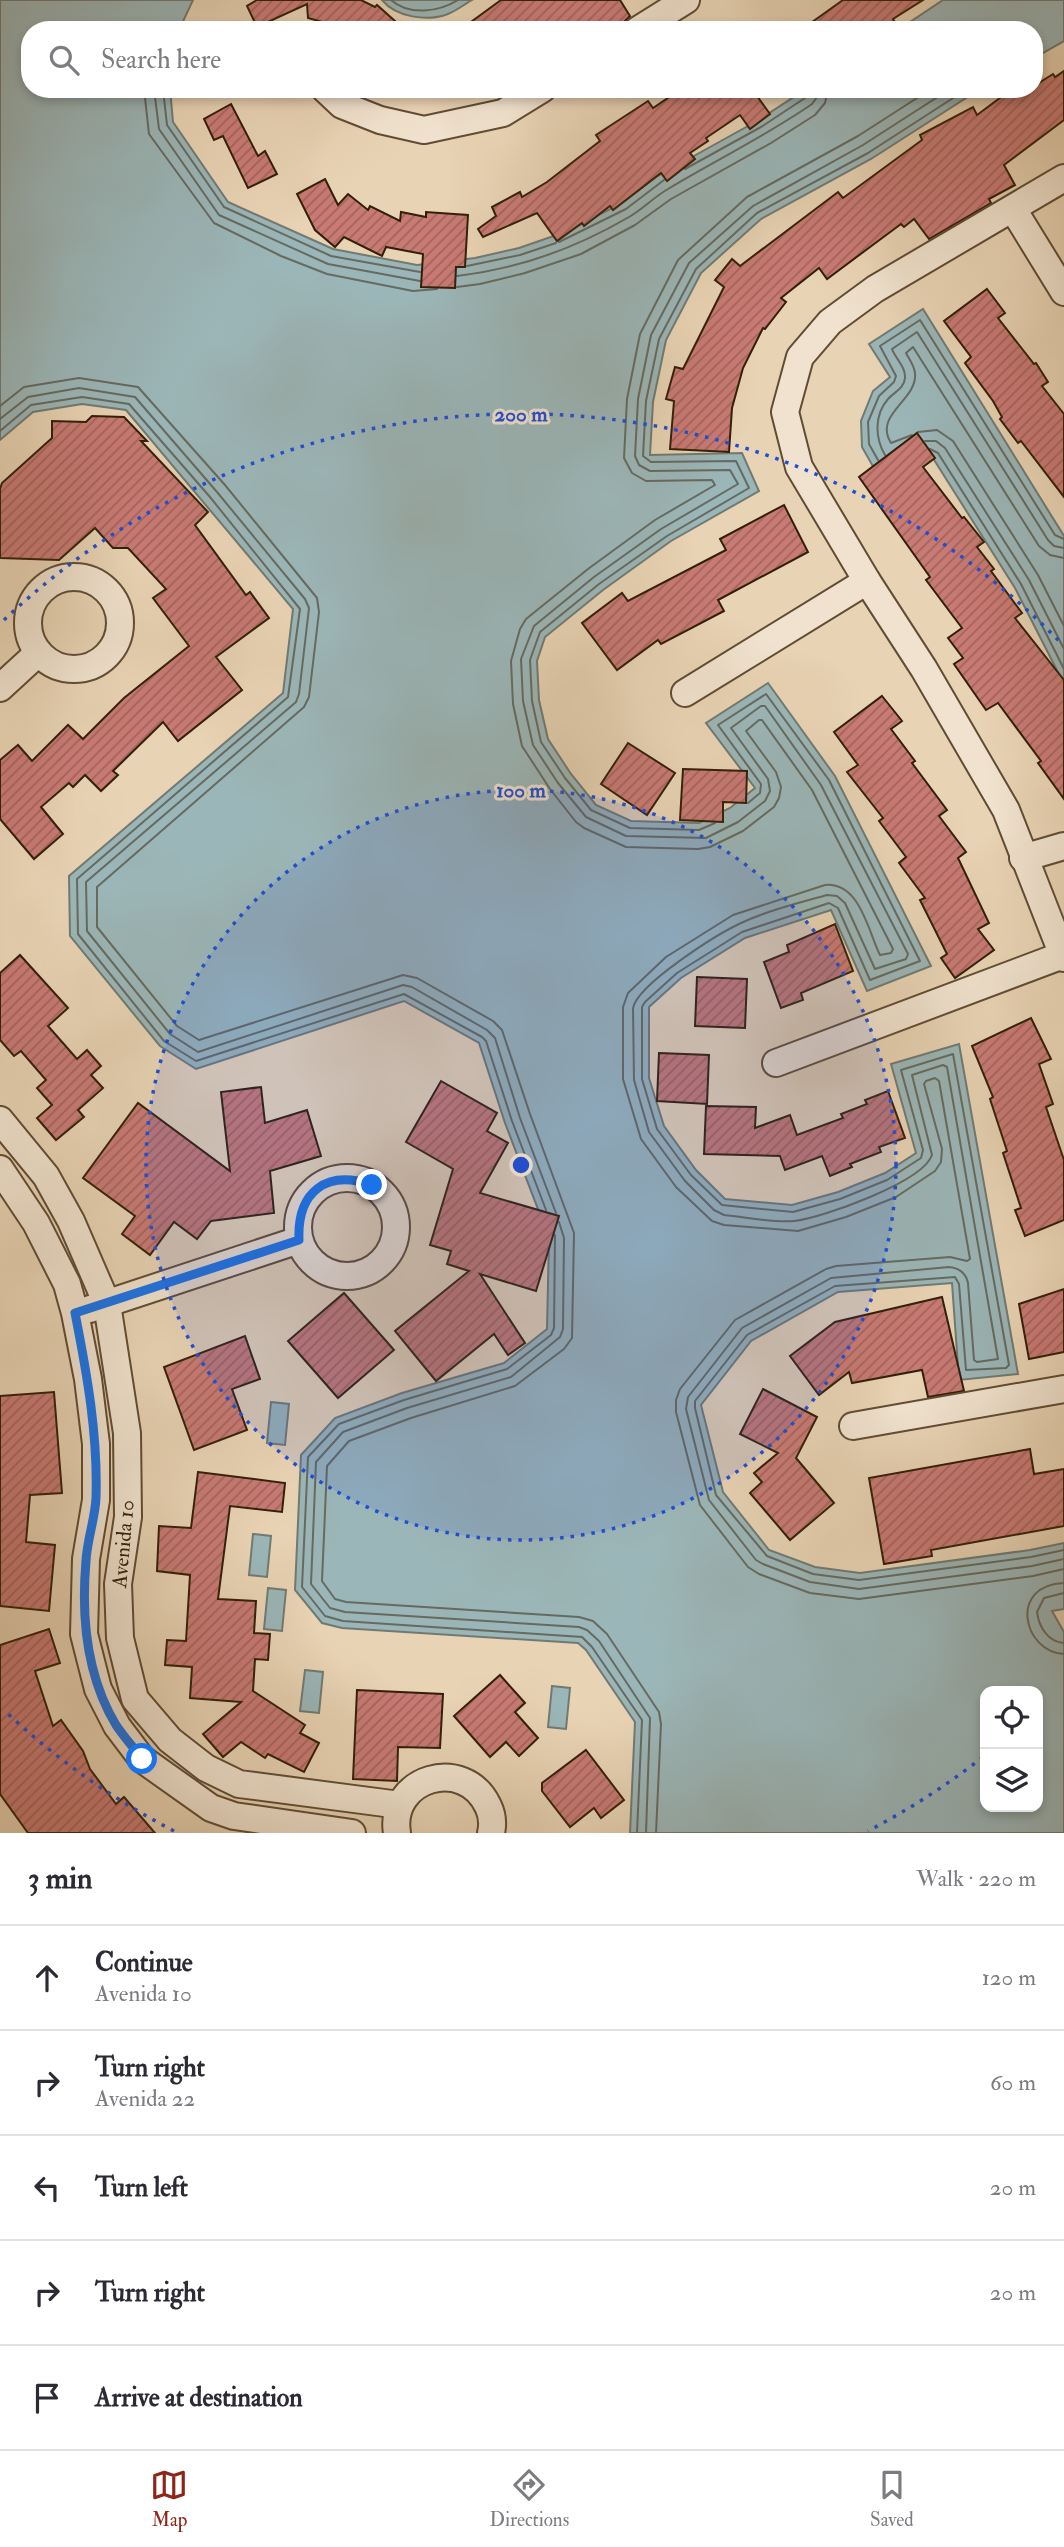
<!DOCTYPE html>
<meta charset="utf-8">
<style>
body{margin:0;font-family:"IM FELL Double Pica",serif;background:#f7f7f7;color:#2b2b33}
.controls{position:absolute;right:21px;bottom:21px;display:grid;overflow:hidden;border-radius:14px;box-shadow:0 4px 10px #0003}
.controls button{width:63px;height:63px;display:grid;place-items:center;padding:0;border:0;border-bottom:2px solid #e1e1e2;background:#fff;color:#2b2b33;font:35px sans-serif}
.stop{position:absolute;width:21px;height:21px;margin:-16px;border:5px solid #1a73e8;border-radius:50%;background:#fff}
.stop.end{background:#1a73e8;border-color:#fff;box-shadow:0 2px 7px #0008}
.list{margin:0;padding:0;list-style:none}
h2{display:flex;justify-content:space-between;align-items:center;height:91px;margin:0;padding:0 28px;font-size:30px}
h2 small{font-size:23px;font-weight:400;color:#7c7c81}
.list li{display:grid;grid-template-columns:46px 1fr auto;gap:21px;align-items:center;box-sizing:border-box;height:105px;padding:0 28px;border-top:2px solid #e1e1e2}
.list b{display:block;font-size:26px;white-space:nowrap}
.list p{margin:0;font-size:23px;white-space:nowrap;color:#7c7c81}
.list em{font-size:23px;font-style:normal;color:#7c7c81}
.icon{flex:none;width:38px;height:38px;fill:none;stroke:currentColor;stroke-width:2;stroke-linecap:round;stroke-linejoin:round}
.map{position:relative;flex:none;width:1064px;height:1833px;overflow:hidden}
.search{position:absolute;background:#fff;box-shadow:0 4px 10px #0003;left:21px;right:21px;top:21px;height:77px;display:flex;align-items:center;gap:18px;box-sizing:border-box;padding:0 24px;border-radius:28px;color:#7c7c81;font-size:26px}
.sheet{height:616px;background:#fff}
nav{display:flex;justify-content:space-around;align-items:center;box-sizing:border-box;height:98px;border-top:2px solid #e1e1e2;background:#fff;font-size:19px;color:#7c7c81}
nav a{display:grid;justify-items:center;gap:4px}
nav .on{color:#8f2418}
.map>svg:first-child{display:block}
.water{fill:#9bb6b8;stroke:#717a72;stroke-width:2;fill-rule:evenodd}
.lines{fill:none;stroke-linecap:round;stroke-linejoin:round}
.shore{stroke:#666a60;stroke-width:2}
.building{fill:url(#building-hatch);stroke:#321f09;stroke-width:2}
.minor-casing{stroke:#604c34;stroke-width:30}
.minor{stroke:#f0e2ce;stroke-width:26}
.route{stroke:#1a73e8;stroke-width:9}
.ring{fill:none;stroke:#1d4ed8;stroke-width:3.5;stroke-dasharray:3.5 7}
.labels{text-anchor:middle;stroke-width:6;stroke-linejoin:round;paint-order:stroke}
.street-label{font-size:21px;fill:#321f09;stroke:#f0e2ce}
.centre{fill:#1d4ed8;stroke:#f0e2ce;stroke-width:3.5}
.ring-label{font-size:21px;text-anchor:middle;font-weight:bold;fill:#1d4ed8;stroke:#f0e2ce;stroke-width:6;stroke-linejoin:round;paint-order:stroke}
</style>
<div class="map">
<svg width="1064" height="1833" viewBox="0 0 1064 1833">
<defs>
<pattern id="building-hatch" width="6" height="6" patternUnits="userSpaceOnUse" patternTransform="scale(1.75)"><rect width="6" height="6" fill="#c87a74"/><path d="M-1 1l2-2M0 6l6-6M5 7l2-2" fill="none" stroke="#a3635d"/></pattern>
</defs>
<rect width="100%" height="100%" fill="#e8d3b4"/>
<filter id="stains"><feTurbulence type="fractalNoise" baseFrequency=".00286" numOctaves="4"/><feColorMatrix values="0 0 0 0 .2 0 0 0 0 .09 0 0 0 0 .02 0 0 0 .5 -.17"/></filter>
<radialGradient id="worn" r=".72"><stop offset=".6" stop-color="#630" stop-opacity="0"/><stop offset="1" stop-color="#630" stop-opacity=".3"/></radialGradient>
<g class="water">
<path d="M0 0H193L179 30H30V89H170L173 122 228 202 333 249 417 265 475 258 519 248 568 231 622 203 656 177 757 121 806 89H980L871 159 761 219 701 273 666 340 653 402 650 455 742 453 759 491 671 541 603 590 545 637 537 661 539 700 548 739 571 774 596 805 631 821 699 823 730 808 755 788 706 723 768 683 835 776 931 966 867 991 831 910 745 938 681 978 649 1007V1078L664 1126 696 1170 725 1199 792 1205 838 1192 885 1173 916 1153 891 1064 959 1044 1018 1374 959 1380 952 1283 838 1292 751 1341 701 1405 723 1492 769 1550 815 1567 860 1573 1030 1550 1064 1543V1609L1052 1611 1064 1632V1833H630L635 1722 586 1650 578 1643 342 1628 322 1623 295 1590 301 1455 335 1418 402 1393 504 1363 547 1329 549 1238 505 1123 479 1043 404 1001 196 1069 160 1046 70 936 69 876 283 693 293 609 126 410 82 404 33 412 0 440ZM985 1691H1038V1807H985Z"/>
<path d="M382 0H472C465 4 456 11 448 14 427 22 396 17 382 0Z"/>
<path d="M943 0H1064V41L1034 58V30H898Z"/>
<path d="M923 309 1064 536V684L1015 588 931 455 879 477 862 447 861 421 873 391 890 377 869 344Z"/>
<path d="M271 1402 289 1404 285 1445 267 1443Z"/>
<path d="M253 1534 271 1536 267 1577 249 1575Z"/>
<path d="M268 1588 286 1590 282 1631 264 1629Z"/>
<path d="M305 1670 323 1672 319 1713 300 1711Z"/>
<path d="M552 1686 570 1688 566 1729 548 1727Z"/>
</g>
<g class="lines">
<g class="shore">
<path d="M391 0C409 16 439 12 458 0"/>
<path d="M144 89 149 134 214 223 281 256 327 274 413 291 437 289"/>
<path d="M154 89 159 129 219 215 328 264 420 281"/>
<path d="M163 89 167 125 224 207 331 256 420 272"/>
<path d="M931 89 858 136 747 197 678 260 640 334 627 399 624 458 632 473 646 481 712 480 715 485 655 520 588 569 526 619 520 629 511 661 513 704 522 746 550 789 576 822 584 828 626 847 698 849 710 847 743 831 774 807 779 798 781 787 776 772 746 731 759 720H762L812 790 893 949 891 953 880 955C868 931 860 882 825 885L733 915 666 957 628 993 623 1007V1079L641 1139 676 1187 712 1221 724 1225 798 1231 846 1217 896 1197 935 1171 941 1162 942 1149 924 1084 926 1081 935 1078 939 1081 970 1259 967 1261 950 1257 836 1266 826 1269 735 1320 680 1389 676 1400V1412L700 1505 748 1567 759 1574 810 1593 859 1599 1033 1576 1064 1569"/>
<path d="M950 89 863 145 753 206 689 263 651 335 638 399 635 456 639 465 650 471 730 470 738 484 661 529 594 577 534 626 521 659 523 701 533 745 558 783 586 817 626 836 706 838 738 822 765 801 770 791 768 779 731 728 761 706H765L821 785 908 954 906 959 875 969 845 903 837 896 827 895C798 903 766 911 739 924 716 935 638 984 633 1008L634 1080 649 1132 685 1181 714 1210 724 1215C746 1217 772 1223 794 1221 822 1218 923 1182 932 1155L912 1075 943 1065 947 1067 998 1359 977 1362 974 1360 968 1283C966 1273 959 1268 949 1267L831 1278 742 1328 688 1397 686 1409 709 1500 756 1560 763 1564 810 1582 859 1589 1032 1566 1064 1559"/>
<path d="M685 169 761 127 805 98 809 89"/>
<path d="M559 242 626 209 664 180"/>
<path d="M467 266 520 255 556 243"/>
<path d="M457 276C518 269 576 248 629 217 643 209 654 197 668 189 716 160 766 136 812 104L817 97 818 89"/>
<path d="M457 287 480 284 525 273 581 254 635 225 671 199 771 143 815 115 825 103 828 89"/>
<path d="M0 406 24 387 79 378 138 387 225 485 317 598 319 612 309 697 304 707 97 887V927L177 1026 199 1040 403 975 417 978 493 1021 502 1030 530 1114 574 1233 572 1338 564 1349 515 1386 411 1418 349 1441 327 1466 322 1581 335 1599 346 1602 579 1617 593 1621 607 1634 659 1712 661 1724 656 1833"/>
<path d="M0 419 28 397 79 388 135 397 217 492 305 599 309 608 299 694 296 702 86 882 87 931 170 1034 198 1052 403 985 412 987 487 1030 495 1038 520 1118 556 1213"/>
<path d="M0 431 31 405 82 397 129 404 210 497 300 609 288 697 77 879 78 934 164 1041 196 1061 404 994 482 1037 486 1041 512 1121 546 1210"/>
<path d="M918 432 937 430 953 441 1038 575 1064 626"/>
<path d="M912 435 891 443C873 414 918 400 915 373 914 365 909 359 906 353L913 347 1039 546 1050 555 1064 558"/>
<path d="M925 441H936L945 448 1029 580 1064 649"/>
<path d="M930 449 938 453 1021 584 1064 669"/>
<path d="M885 455C875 438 874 415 888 399 894 392 904 389 905 378 906 367 895 358 892 349L917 332 1048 540 1054 546 1064 548"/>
<path d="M878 460 869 444 868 422 879 396 894 382 896 376 880 346 920 320 1055 535 1064 539"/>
<path d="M748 803 760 793 761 784 718 725 766 694 829 780 920 961 870 980 838 908 829 903 742 932 677 973 645 1002 642 1007V1079L657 1129 691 1175 722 1205 793 1212 840 1199 887 1180 921 1158 923 1150 901 1070 953 1054 1009 1365 1006 1368 966 1370 959 1284 955 1277 835 1286 747 1335 695 1401V1408L716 1495 767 1556 813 1574 859 1580 1031 1557 1064 1550"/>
<path d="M715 823 699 830 630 828 591 810 565 778 541 742 532 701 530 660 540 632 599 584 667 536 749 488 736 461 651 462 643 456 646 401 659 339 696 269 757 213 868 153 967 89"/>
<path d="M559 1222 564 1238 563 1329 560 1337 511 1377 407 1408 343 1432 316 1462 311 1584 330 1608 345 1612 579 1627 587 1630 599 1641 650 1718 646 1833"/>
<path d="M555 1235 554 1328 551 1335 507 1369 404 1400 339 1424 308 1457 302 1587 325 1616 343 1621 582 1637 592 1647 642 1720 637 1833"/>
<path d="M1064 1583C1008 1585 1023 1652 1064 1654"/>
<path d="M1064 1593 1044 1598 1037 1612C1039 1627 1048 1642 1064 1643"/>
</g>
</g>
<g class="building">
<path d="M257 0H361L375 7 377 5 405 30H351L308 18 307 4 257 27 247 6Z"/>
<path d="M501 0H620L630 16 624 22 622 30H460Z"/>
<path d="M843 0H923L893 19 900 30H801Z"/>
<path d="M1064 71V120L1004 165 1015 185 989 199 991 203 929 239 914 219 904 227 901 224 827 279 819 268 781 298 786 302 765 329 763 328 743 368 732 408 729 452 670 449 674 401 666 399 675 367 683 369 724 287 715 280 732 259 740 266 838 192 843 198 922 140 920 135 973 107 977 115 1012 89H1034V86L1053 74 1055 77Z"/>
<path d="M681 89H752L770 114 750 129 740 115 706 138 708 141 690 153 695 159 667 181 661 173 613 210 610 206 584 226 582 223 557 241 537 213 483 237 478 229 496 216 492 207 520 192 522 197 547 182 600 141 596 135 648 101 653 108Z"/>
<path d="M231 104 258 156 265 151 277 174 248 188 223 136 214 140 204 119Z"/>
<path d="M325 179 338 205 348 194 368 210 370 206 400 221 401 212 426 217V212L468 215 465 267H456L455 288 421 287 423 254 386 247 382 256 344 237 335 247 315 230 297 194Z"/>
<path d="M987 289 1005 313 998 318 1034 364 1036 363 1048 382 1042 386 1064 414V497L1021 441 1018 443 1000 419 1002 417 993 401 965 363 971 357 944 321Z"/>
<path d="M92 416 124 417 147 441H141L208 512 195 525 246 595 250 592 269 618 216 657 242 690 178 741 163 722 113 771 118 775 101 791 85 775 73 787 69 783 41 807 63 834 34 859 0 819V760L18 745 32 761 68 725 83 739 124 698 189 646 153 598 166 589 128 548H113L95 528 59 560 0 558V489L2 483 52 438V421L86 422Z"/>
<path d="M917 433 935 458 923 467 962 518 964 517 984 542 977 547 994 569 991 571 1022 613 1015 618 1064 680V799L1038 763 1041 761 998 703 986 710 954 664 963 658 948 638 962 628 926 580 930 577 859 477Z"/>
<path d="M784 505 808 552 718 600 724 611 661 644 658 640 617 670 582 623 622 593 628 601 726 550 720 539Z"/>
<path d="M882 696 902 721 891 729 915 761 912 763 947 810 939 816 966 852 958 858 989 923 978 929 994 950 955 978 941 958 947 954 920 900 925 898 899 863 906 857 879 821 883 818 847 772 858 765 834 732Z"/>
<path d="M628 743 675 773 647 815 601 784Z"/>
<path d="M683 769 747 771 746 803 723 802V822L680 820Z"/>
<path d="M835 924 853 971 801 993 803 1000 781 1008 764 962 789 952 787 945Z"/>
<path d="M20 955 68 1008 48 1026 77 1059 87 1050 101 1066 91 1075 103 1088 78 1110 84 1117 56 1140 37 1118 52 1105 37 1088 46 1080 21 1051 14 1056 0 1040V973Z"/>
<path d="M697 977 747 979 745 1028 695 1026Z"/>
<path d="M1031 1018 1051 1059 1039 1064 1053 1104 1046 1107 1064 1160V1220L1025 1236 1015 1210 1021 1208 1003 1153 1007 1151 990 1099 993 1097 972 1046Z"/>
<path d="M659 1053 709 1055 707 1104 657 1101Z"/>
<path d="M441 1081 497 1113 487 1131 508 1143 480 1193 559 1216 536 1291 480 1274 525 1343 508 1355 494 1334 436 1381 395 1331 469 1271 447 1264 451 1251 430 1245 453 1169 406 1142Z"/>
<path d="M261 1087 265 1123 307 1110 321 1156 270 1171 274 1213 211 1221 197 1239 174 1222 150 1255 122 1234 135 1216 83 1178 138 1103 230 1171 221 1092Z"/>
<path d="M888 1091 905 1138 879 1147 881 1152 850 1164 852 1167 830 1176 822 1156 785 1170 780 1156 704 1154 706 1106 756 1107 755 1128 790 1115 797 1135 843 1118 841 1114 867 1104 865 1100Z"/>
<path d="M1064 1289V1352L1029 1359 1019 1304Z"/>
<path d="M344 1293 394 1350 338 1398 288 1341Z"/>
<path d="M942 1297 964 1391 928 1397 922 1370 852 1383 849 1372 819 1395 790 1356 835 1322Z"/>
<path d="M245 1336 260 1379 232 1389 247 1430 194 1450 164 1367Z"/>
<path d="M763 1389 817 1417 796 1458 834 1503 790 1540 750 1493 762 1482 754 1473 778 1453 740 1434Z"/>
<path d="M54 1392 62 1493 30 1495 26 1542 55 1545 49 1611 0 1606V1396Z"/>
<path d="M1030 1449 1034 1474 1064 1469V1526L931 1550 932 1556 884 1564 869 1478Z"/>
<path d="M198 1472 285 1483 282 1512 230 1506 218 1599 256 1601 254 1633 270 1634 268 1660 255 1659 253 1691 305 1725 300 1733 319 1743 304 1772 268 1754 265 1758 241 1742 223 1757 203 1734 241 1702 190 1698 192 1667 165 1665 167 1640 186 1641 190 1575 157 1571 159 1526 191 1528Z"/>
<path d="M49 1629 60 1663 35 1671 53 1726 61 1720 83 1751 90 1769 116 1804 124 1797 155 1833H28L0 1794V1645Z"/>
<path d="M500 1675 525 1703 515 1712 538 1738 519 1756 506 1742 490 1757 454 1716Z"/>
<path d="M357 1690 443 1694 440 1748 398 1747 397 1781 353 1779Z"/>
<path d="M586 1750 624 1800 601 1818 594 1808 570 1827 542 1791V1783Z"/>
</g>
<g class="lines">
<defs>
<g id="minor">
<path d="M638 30 686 0"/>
<path d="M325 89 342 105 380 120 424 130 503 113 542 89"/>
<path d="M1064 178 875 289 830 322 800 357 785 412 799 467 867 581 924 669 1006 810 1064 958"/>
<path d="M1013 209 1064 292"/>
<circle cx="74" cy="623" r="46"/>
<path d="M0 688 38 653"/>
<path d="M685 693 867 581"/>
<path d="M1023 858 1064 846"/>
<path d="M776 1063 1063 955"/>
<path d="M0 1120 46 1176 71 1221 107 1304 127 1433 128 1517 118 1584 120 1638 135 1699 170 1740 206 1768 239 1784 400 1805"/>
<path d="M0 1169 36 1223 67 1284 75 1313 88 1379 96 1444V1500L86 1559 84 1634 98 1689 117 1726 142 1759 211 1808 234 1816 352 1833"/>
<circle cx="347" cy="1227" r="49"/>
<path d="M90 1309 299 1240"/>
<path d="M853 1426 1064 1389"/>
<path d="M397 1833C388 1778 464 1755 488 1806 492 1814 493 1824 491 1833"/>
</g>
</defs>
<use href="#minor" class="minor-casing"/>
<use href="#minor" class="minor"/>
</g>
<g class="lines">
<path class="route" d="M142 1759C134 1748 124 1737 116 1725 86 1675 81 1618 86 1561 87 1540 95 1519 96 1498 98 1435 87 1374 75 1313L299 1240C297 1192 326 1169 372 1185"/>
</g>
<circle cx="521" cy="1165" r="375" fill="#1d4ed8" fill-opacity=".12"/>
<g class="ring">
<circle cx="521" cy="1165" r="375"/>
<path d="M983 1757A751 751 0 0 1 868 1831M174 1831A751 751 0 0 1 4 1710M4 620A751 751 0 0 1 1061 643"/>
</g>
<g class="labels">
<g class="street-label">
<text transform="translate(123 1544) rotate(-85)" y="7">Avenida 10</text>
</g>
</g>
<circle cx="521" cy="1165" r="10" class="centre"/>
<g class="ring-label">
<text x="521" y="421">200 m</text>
<text x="521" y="797">100 m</text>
</g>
<rect width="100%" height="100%" filter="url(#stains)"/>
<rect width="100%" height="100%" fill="url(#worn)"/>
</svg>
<div class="controls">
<button><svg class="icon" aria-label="locate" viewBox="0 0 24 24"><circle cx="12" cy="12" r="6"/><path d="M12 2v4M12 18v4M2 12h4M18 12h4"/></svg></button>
<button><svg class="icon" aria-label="layers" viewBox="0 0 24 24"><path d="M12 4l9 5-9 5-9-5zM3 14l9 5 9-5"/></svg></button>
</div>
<div class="stop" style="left:142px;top:1759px"></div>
<div class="stop end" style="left:372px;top:1185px"></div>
<div class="search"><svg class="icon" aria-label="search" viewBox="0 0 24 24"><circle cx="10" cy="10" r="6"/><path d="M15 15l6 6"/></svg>Search here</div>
</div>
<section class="sheet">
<h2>3 min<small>Walk · 220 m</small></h2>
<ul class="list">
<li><svg class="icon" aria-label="ahead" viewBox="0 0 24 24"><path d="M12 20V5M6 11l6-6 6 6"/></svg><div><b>Continue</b><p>Avenida 10</p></div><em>120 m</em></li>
<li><svg class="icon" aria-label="right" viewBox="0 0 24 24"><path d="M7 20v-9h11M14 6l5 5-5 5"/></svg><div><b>Turn right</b><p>Avenida 22</p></div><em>60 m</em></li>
<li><svg class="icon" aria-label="left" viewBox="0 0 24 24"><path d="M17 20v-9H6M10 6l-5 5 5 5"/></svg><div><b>Turn left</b></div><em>20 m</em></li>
<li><svg class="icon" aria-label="right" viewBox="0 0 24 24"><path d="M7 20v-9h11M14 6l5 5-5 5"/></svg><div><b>Turn right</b></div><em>20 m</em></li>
<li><svg class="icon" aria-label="arrive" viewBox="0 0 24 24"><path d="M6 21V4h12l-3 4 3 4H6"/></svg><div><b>Arrive at destination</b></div></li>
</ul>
</section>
<nav>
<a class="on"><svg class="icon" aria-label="map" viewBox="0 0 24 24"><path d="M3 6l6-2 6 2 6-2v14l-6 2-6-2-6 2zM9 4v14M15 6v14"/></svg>Map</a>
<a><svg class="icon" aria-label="directions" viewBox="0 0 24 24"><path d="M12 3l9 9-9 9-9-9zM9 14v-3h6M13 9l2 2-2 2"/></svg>Directions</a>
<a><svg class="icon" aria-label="saved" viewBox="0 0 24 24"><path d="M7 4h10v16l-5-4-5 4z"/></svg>Saved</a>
</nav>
